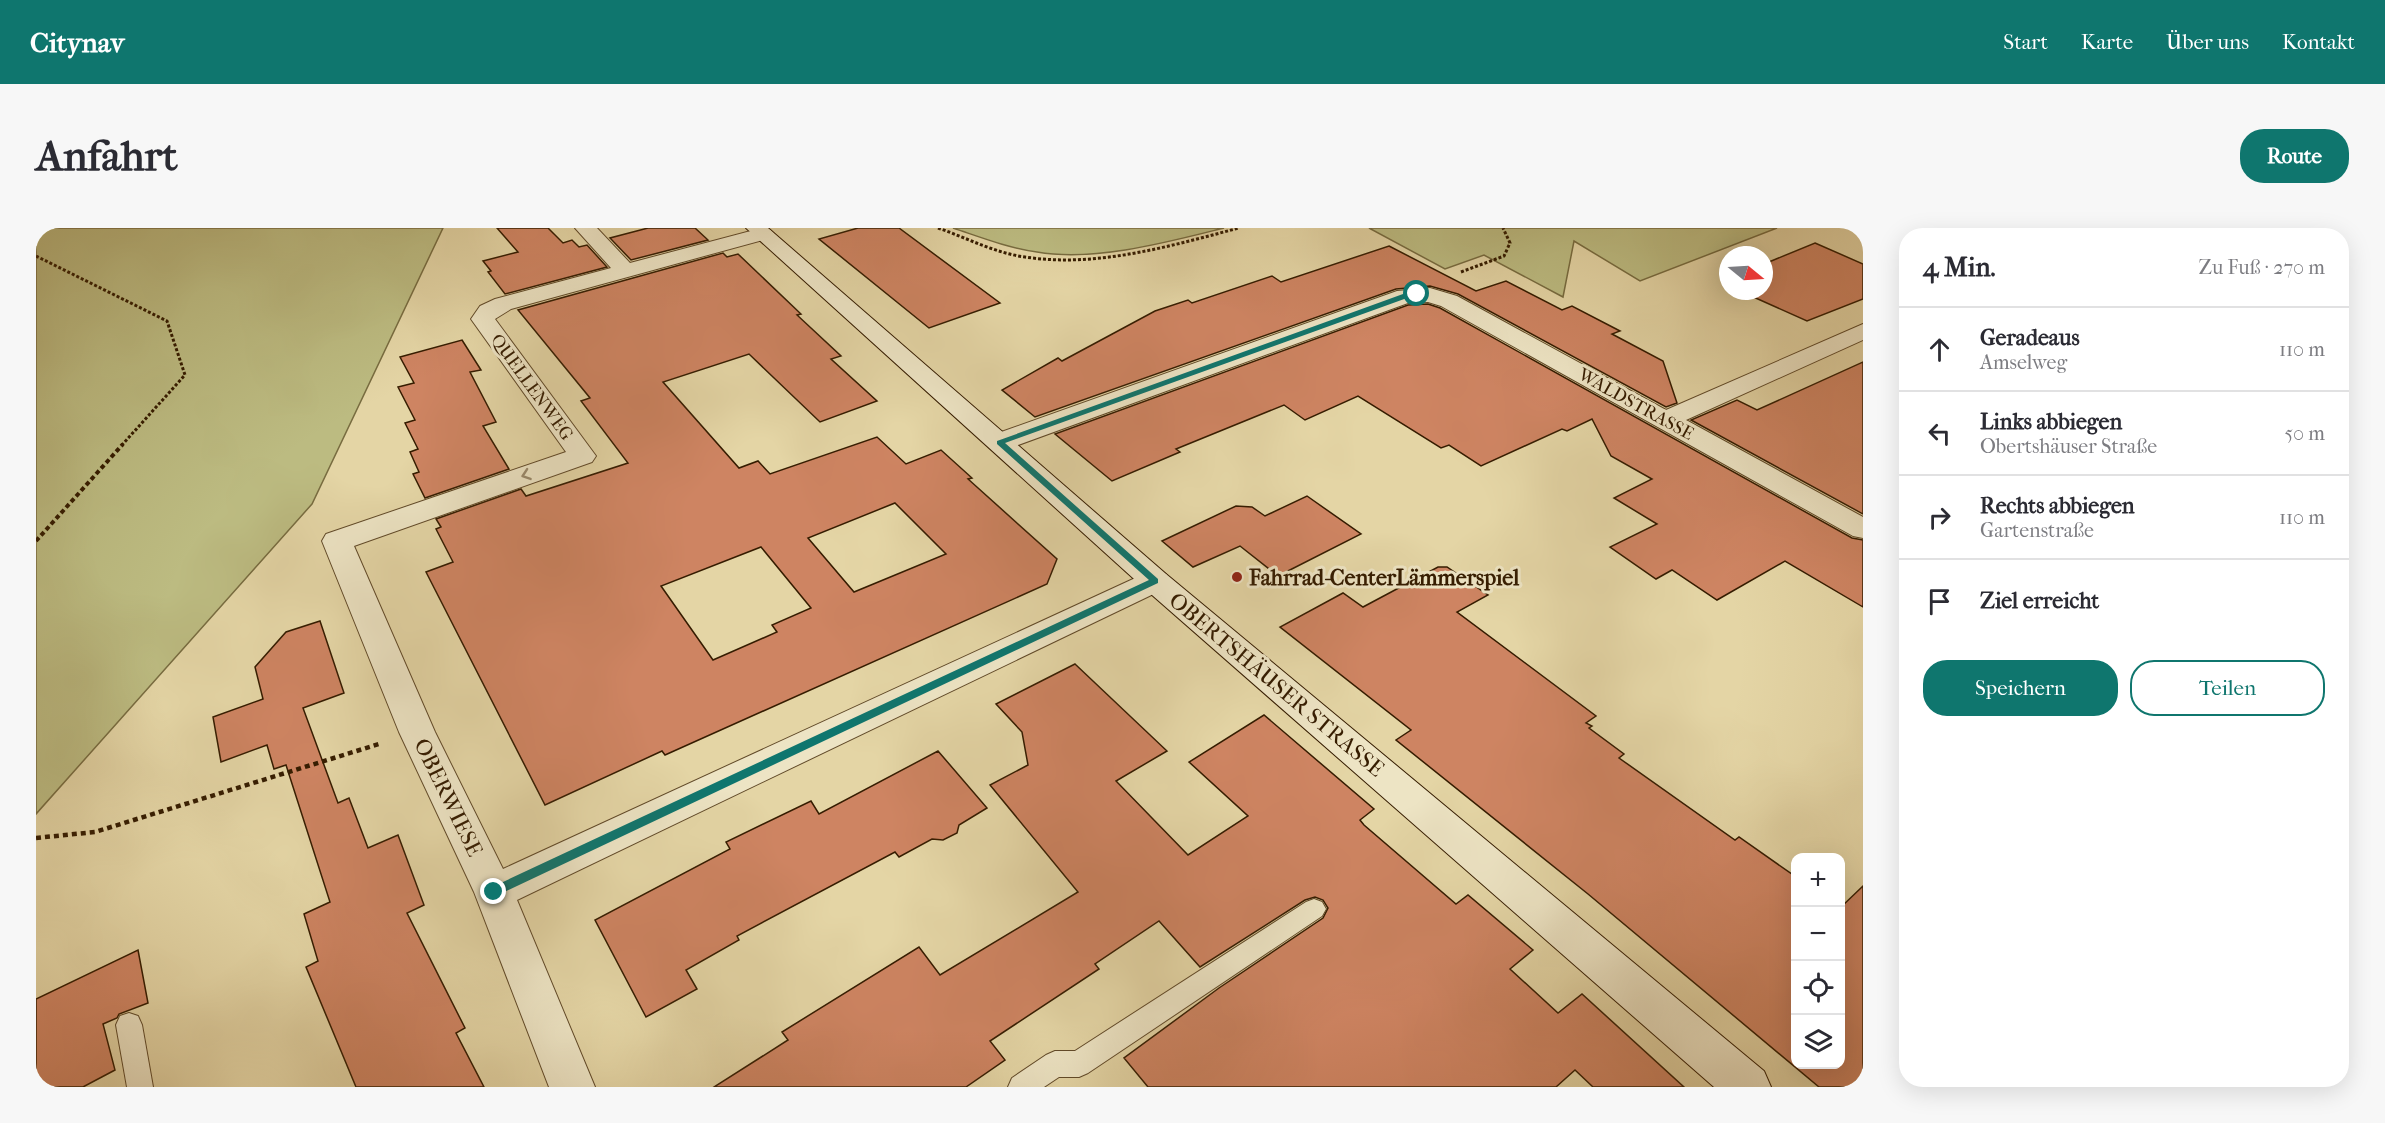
<!DOCTYPE html>
<html lang="de">
<meta charset="utf-8">
<style>
body{margin:0;font-family:"IM FELL French Canon",serif;background:#f7f7f7;color:#2b2b33}
.controls{position:absolute;right:18px;bottom:18px;display:grid;overflow:hidden;border-radius:12px;box-shadow:0 6px 24px #0002}
.controls button{width:54px;height:54px;display:grid;place-items:center;padding:0;border:0;border-bottom:2px solid #e1e1e2;background:#fff;color:#2b2b33;font:30px sans-serif}
.compass{position:absolute;left:1683px;top:18px;width:54px;height:54px;border-radius:50%;background:#fff;box-shadow:0 6px 24px #0002;rotate:108deg}
.stop{position:absolute;width:18px;height:18px;margin:-14px;border:4px solid #0f766e;border-radius:50%;background:#fff}
.stop.end{background:#0f766e;border-color:#fff;box-shadow:0 2px 6px #0008}
.list{margin:0;padding:0;list-style:none}
h2{display:flex;justify-content:space-between;align-items:center;height:78px;margin:0;padding:0 24px;font-size:26px}
h2 small{font-size:20px;font-weight:400;color:#7c7c81}
.list li{display:grid;grid-template-columns:39px 1fr auto;gap:18px;align-items:center;box-sizing:border-box;height:84px;padding:0 24px;border-top:2px solid #e1e1e2}
.list b{display:block;font-size:22px;white-space:nowrap}
.list p{margin:0;font-size:20px;white-space:nowrap;color:#7c7c81}
.list em{font-size:20px;font-style:normal;color:#7c7c81}
.actions{display:flex;gap:12px;padding:18px 24px}
.actions a{flex:1;padding:14px 0;border:2px solid #0f766e;border-radius:24px;text-align:center;font-size:21px;color:#0f766e}
.actions .main{background:#0f766e;color:#fff}
.icon{flex:none;width:33px;height:33px;fill:none;stroke:currentColor;stroke-width:2;stroke-linecap:round;stroke-linejoin:round}
.map{position:relative;flex:none;width:1827px;height:859px;overflow:hidden;border-radius:24px}
header{display:flex;align-items:center;gap:36px;box-sizing:border-box;height:84px;padding:0 30px;background:#0f766e;color:#fff}
header strong{font-size:28px}
nav{display:flex;gap:33px;margin-inline-start:auto;font-size:21px}
.intro{display:flex;align-items:center;justify-content:space-between;box-sizing:border-box;height:144px;padding:0 36px}
h1{margin:0;font-size:42px}
.button{padding:15px 27px;border-radius:24px;background:#0f766e;color:#fff;font-size:21px;font-weight:700}
main{display:flex;gap:36px;padding:0 36px}
aside{flex:1;background:#fff;border-radius:24px;box-shadow:0 6px 24px #0002}
.map>svg:first-child{display:block}
.green{fill:#bcbb81;stroke:#786c40;stroke-width:1.5}
.building{fill:#ce8462;stroke:#351c00;stroke-width:1.5;fill-rule:evenodd}
.lines{fill:none;stroke-linecap:round;stroke-linejoin:round}
.lane-casing{stroke:#614a29;stroke-width:2}
.street-casing{stroke:#614a29;stroke-width:2}
.secondary-casing{stroke:#351c00;stroke-width:2}
.path-far2{stroke:#351c00;stroke-width:3;stroke-dasharray:3 2;stroke-linecap:butt}
.path-far1{stroke:#351c00;stroke-width:4;stroke-dasharray:4.5 3;stroke-linecap:butt}
.path{stroke:#351c00;stroke-width:4.5;stroke-dasharray:5 4;stroke-linecap:butt}
.lane{fill:#ede4c4;fill-rule:evenodd}
.street{fill:#ede4c4;fill-rule:evenodd}
.secondary{fill:#ede4c4;fill-rule:evenodd}
.oneway{stroke:#9a8a6c}
.route{fill:#0f766e}
.poi-dot{fill:#8f2418;stroke:#ede4c4;stroke-width:2}
.labels{text-anchor:middle;stroke-width:6;stroke-linejoin:round;paint-order:stroke}
.far-street-label{font-size:18px;fill:#351c00;stroke:#ede4c4}
.poi-label{font-size:22px;font-weight:bold;fill:#351c00;stroke:#ede4c4;text-anchor:start}
.street-label{font-size:22px;fill:#351c00;stroke:#ede4c4}
</style>
<header>
<strong>Citynav</strong>
<nav><a>Start</a><a>Karte</a><a>Über uns</a><a>Kontakt</a></nav>
</header>
<div class="intro"><h1>Anfahrt</h1><a class="button">Route</a></div>
<main>
<div class="map">
<svg width="1827" height="859" viewBox="0 0 1827 859">
<rect width="100%" height="100%" fill="#e4d5a5"/>
<filter id="stains"><feTurbulence type="fractalNoise" baseFrequency=".00333" numOctaves="4"/><feColorMatrix values="0 0 0 0 .2 0 0 0 0 .09 0 0 0 0 .02 0 0 0 .5 -.17"/></filter>
<radialGradient id="worn" r=".72"><stop offset=".6" stop-color="#630" stop-opacity="0"/><stop offset="1" stop-color="#630" stop-opacity=".3"/></radialGradient>
<g class="green">
<path d="M0 0H407L276 276 0 586Z"/>
<path d="M917 0H1188C1132 14 1059 34 1001 24 972 20 944 9 917 0Z"/>
<path d="M1333 0H1741L1604 53 1538 13 1527 69 1448 27 1409 41Z"/>
</g>
<g class="building">
<path d="M461 0H512L527 15 536 12 543 19 551 17 571 39 469 66 452 44 455 43 447 33 482 24Z"/>
<path d="M612 0H659L672 12 595 32 574 10Z"/>
<path d="M822 0H863L964 75 893 100 783 11Z"/>
<path d="M1779 15 1827 36V71L1771 93 1704 63H1728V36Z"/>
<path d="M1353 18 1440 63 1470 53 1526 82 1536 78 1584 103 1576 106 1627 133 1641 175 1630 179 1422 66 1394 58 1360 61 999 189 966 162 1022 130 1026 133 1119 83 1152 72 1156 75 1236 48 1245 54Z"/>
<path d="M687 25 691 29 702 26 765 86 761 87 805 128 795 131 841 173 784 194 713 126 627 154 703 240 722 233 734 246 841 209 870 236 905 222 936 250 932 251 1021 331 1011 356 629 527 626 523 509 577 390 344 417 334 400 301 405 299 400 291 485 261 490 268 592 235 545 173 554 170 482 82ZM859 275 910 326 818 364 772 310ZM725 319 775 380 736 397 741 404 677 432 625 358Z"/>
<path d="M1392 76 1404 80 1816 310 1827 312V379L1749 333 1681 372 1636 342 1620 351 1574 319 1621 296 1578 270 1616 251 1575 228 1556 191 1531 203 1526 201 1445 238 1413 217 1405 220 1322 168 1269 192 1248 177 1140 221 1144 224 1076 253 1019 206 1372 77Z"/>
<path d="M426 112 445 142 434 144 460 194 447 198 473 241 389 270 377 246 383 244 374 224 382 221 369 195 379 192 362 159 378 155 364 129Z"/>
<path d="M1827 134V286L1655 192 1701 172 1721 182Z"/>
<path d="M1271 268 1325 306 1242 348 1204 318 1157 339 1126 313 1200 278 1216 279 1229 288Z"/>
<path d="M1402 339H1411L1452 367 1421 384 1560 488 1550 495 1556 498 1553 500 1588 526 1583 530 1699 612 1703 609 1760 649V837H1804V680L1827 658V846L1814 859H1783L1552 666 1360 512 1375 502 1244 399 1307 365 1327 379Z"/>
<path d="M284 393 308 465 267 480 302 575 313 570 332 620 362 607 388 677 371 685 429 800 420 805 448 859H320L270 739 282 733 268 686 294 674 250 537 238 541 231 517 185 534 177 489 227 471 219 439 250 404Z"/>
<path d="M1039 436 1131 523 1080 553 1152 627 1212 588 1153 534 1228 487 1338 581 1324 592 1328 597 1420 676 1432 667 1497 722 1474 741 1522 785 1546 766 1648 859H1557L1539 842 1520 859H1112L1088 830 1183 760 1287 690 1292 680 1287 672 1279 669 1269 672 1164 739 1123 693 1059 736 1063 741 954 813 969 832 930 859H678L752 812 746 804 883 719 904 747 1042 664 954 557 992 537 986 504 960 476Z"/>
<path d="M902 523 951 580 923 597 921 605 907 612 896 611 863 629 859 624 701 708 703 712 650 742 661 761 610 789 559 692 694 621 690 614 775 573 783 586Z"/>
<path d="M102 722 112 775 83 786 81 790 67 796 79 842 47 859H0V771Z"/>
</g>
<g class="lines">
<defs>
<g id="lane">
<path d="M1278 671 1286 674 1290 681 1286 688 1052 845 1043 849H1023L1008 859H972L976 850 1010 827 1019 823H1039L1270 674Z"/>
<path d="M93 785 102 788 106 797 117 859H91L80 797 84 788Z"/>
</g>
<g id="street">
<path d="M539 0H561L594 35 726 0 734 2 738 6 734 10 475 81 459 91 560 228 556 234 318 318 399 504 467 641 1108 346 1119 343 1130 346 1134 353 1130 360 481 672 559 859H513L438 664 363 504 286 313 290 306 530 224 435 91 444 78 459 71 575 40Z"/>
<path d="M1394 60 1421 68 1630 182 1827 96V112L1650 192 1827 289V310L1817 308 1405 78 1392 74 1372 75 974 220 964 222 954 220 951 214 954 208 1361 63Z"/>
</g>
<path id="secondary" d="M710 0H732L1130 346 1728 843 1735 859H1678L1108 360Z"/>
</defs>
<use href="#lane" class="lane-casing"/>
<use href="#street" class="street-casing"/>
<use href="#secondary" class="secondary-casing"/>
<g class="path-far2">
<path d="M902 0C931 10 959 25 989 29 1061 40 1134 18 1203 0"/>
<path d="M0 28 131 93 149 147 86 217"/>
<path d="M1425 44 1468 28 1474 15 1467 0"/>
</g>
<path class="path-far1" d="M0 313 87 216"/>
<path class="path" d="M0 610 59 604 343 516"/>
<use href="#lane" class="lane"/>
<use href="#street" class="street"/>
<use href="#secondary" class="secondary"/>
</g>
<defs><path id="oneway-chevron" d="M-2-3.5L2.5 0L-2 3.5" fill="none" stroke-width="1.6" stroke-linecap="round" stroke-linejoin="round" transform="scale(1.5)"/></defs>
<use class="oneway" href="#oneway-chevron" transform="translate(490 247) rotate(161)"/>
<path class="route" d="M1381 64 1384 68 1371 70 969 215 1122 351V355L462 667H454V660L1113 352 961 216V213L1367 66Z"/>
<circle class="poi-dot" cx="1201" cy="349" r="6"/>
<g class="labels">
<g class="far-street-label">
<text transform="translate(496 159) rotate(54)" y="6">QUELLENWEG</text>
<text transform="translate(1600 176) rotate(29)" y="6">WALDSTRASSE</text>
</g>
<g class="poi-label">
<text x="1213" y="357">Fahrrad-CenterLämmerspiel</text>
</g>
<g class="street-label">
<text transform="translate(1241 456) rotate(40)" y="8">OBERTSHÄUSER STRASSE</text>
<text transform="translate(413 569) rotate(64)" y="8">OBERWIESE</text>
</g>
</g>
<rect width="100%" height="100%" filter="url(#stains)"/>
<rect width="100%" height="100%" fill="url(#worn)"/>
</svg>
<div class="controls">
<button>+</button>
<button>−</button>
<button><svg class="icon" aria-label="locate" viewBox="0 0 24 24"><circle cx="12" cy="12" r="6"/><path d="M12 2v4M12 18v4M2 12h4M18 12h4"/></svg></button>
<button><svg class="icon" aria-label="layers" viewBox="0 0 24 24"><path d="M12 4l9 5-9 5-9-5zM3 14l9 5 9-5"/></svg></button>
</div>
<svg class="compass" viewBox="-18 -18 36 36"><path d="M0-13l5 13h-10z" fill="#e53935"/><path d="M0 13l5-13h-10z" fill="#7c7c81"/></svg>
<div class="stop" style="left:1381px;top:66px"></div>
<div class="stop end" style="left:458px;top:664px"></div>
</div>
<aside>
<h2>4 Min.<small>Zu Fuß · 270 m</small></h2>
<ul class="list">
<li><svg class="icon" aria-label="ahead" viewBox="0 0 24 24"><path d="M12 20V5M6 11l6-6 6 6"/></svg><div><b>Geradeaus</b><p>Amselweg</p></div><em>110 m</em></li>
<li><svg class="icon" aria-label="left" viewBox="0 0 24 24"><path d="M17 20v-9H6M10 6l-5 5 5 5"/></svg><div><b>Links abbiegen</b><p>Obertshäuser Straße</p></div><em>50 m</em></li>
<li><svg class="icon" aria-label="right" viewBox="0 0 24 24"><path d="M7 20v-9h11M14 6l5 5-5 5"/></svg><div><b>Rechts abbiegen</b><p>Gartenstraße</p></div><em>110 m</em></li>
<li><svg class="icon" aria-label="arrive" viewBox="0 0 24 24"><path d="M6 21V4h12l-3 4 3 4H6"/></svg><div><b>Ziel erreicht</b></div></li>
</ul>
<div class="actions"><a class="main">Speichern</a><a>Teilen</a></div>
</aside>
</main>
